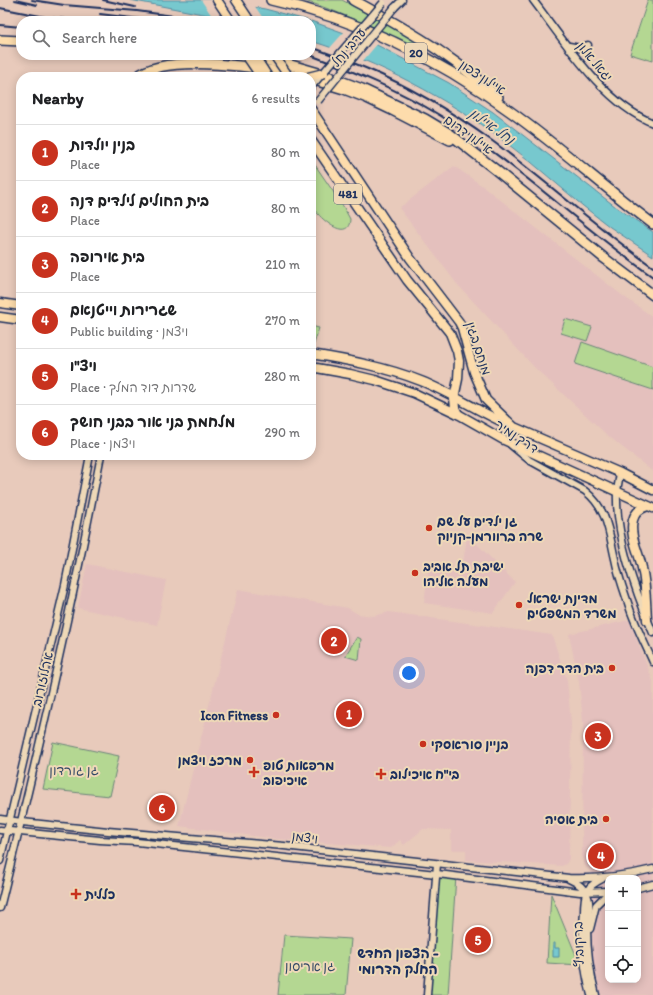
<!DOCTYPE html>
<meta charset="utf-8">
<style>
body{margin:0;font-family:Itim,"Playpen Sans Hebrew",sans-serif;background:#f2f2f2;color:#202124}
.controls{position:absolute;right:12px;bottom:12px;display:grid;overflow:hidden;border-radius:8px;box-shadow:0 2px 10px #0003}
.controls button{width:36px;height:36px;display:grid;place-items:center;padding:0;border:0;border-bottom:1px solid #e0e0e0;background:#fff;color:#202124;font:20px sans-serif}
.you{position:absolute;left:409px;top:673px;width:14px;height:14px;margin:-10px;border:3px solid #fff;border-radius:50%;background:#1a73e8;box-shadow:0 0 0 6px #1a73e833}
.badge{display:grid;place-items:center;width:26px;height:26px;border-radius:50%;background:#c8321e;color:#fff;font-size:13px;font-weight:700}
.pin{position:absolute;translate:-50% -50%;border:2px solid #fff;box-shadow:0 1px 4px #0006}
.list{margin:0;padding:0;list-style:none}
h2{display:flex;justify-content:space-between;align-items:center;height:52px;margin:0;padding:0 16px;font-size:17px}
h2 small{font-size:13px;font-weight:400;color:#757577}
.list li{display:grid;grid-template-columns:26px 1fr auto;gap:12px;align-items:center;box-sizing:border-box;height:56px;padding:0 16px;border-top:1px solid #e0e0e0}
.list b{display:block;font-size:15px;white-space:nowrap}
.list p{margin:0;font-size:13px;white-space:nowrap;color:#757577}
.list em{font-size:13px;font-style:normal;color:#757577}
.icon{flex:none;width:22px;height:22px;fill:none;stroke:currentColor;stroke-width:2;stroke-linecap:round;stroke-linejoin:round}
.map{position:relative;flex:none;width:653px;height:995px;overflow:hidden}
.search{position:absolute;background:#fff;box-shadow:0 2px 10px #0003;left:16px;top:16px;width:300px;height:44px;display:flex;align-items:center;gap:10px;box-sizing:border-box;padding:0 14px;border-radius:16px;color:#757577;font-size:15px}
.panel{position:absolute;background:#fff;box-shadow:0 2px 10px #0003;left:16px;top:72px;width:300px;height:388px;border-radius:16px}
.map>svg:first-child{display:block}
.built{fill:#e4c0bd;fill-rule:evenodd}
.green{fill:#b4d792;stroke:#688378}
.water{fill:#77c8ce;stroke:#528ba1}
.pier{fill:#e8cabb}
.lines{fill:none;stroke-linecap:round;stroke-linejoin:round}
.minor-casing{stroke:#1b2f5e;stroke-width:9}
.major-casing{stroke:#1b2f5e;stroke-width:11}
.highway-casing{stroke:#1b2f5e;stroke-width:12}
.minor{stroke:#eed8b7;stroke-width:6}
.major{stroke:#fddcac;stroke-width:8}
.highway{stroke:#fddcac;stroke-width:9}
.rail{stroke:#1b2f5e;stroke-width:2}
.minor-bridge-casing{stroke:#1b2f5e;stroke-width:9;stroke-linecap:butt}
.major-bridge-casing{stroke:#1b2f5e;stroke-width:11;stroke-linecap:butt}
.minor-bridge{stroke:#eed8b7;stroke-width:6}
.major-bridge{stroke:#fddcac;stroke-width:8}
.poi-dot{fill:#c8321e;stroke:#eed8b7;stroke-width:1.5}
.labels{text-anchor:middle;stroke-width:4;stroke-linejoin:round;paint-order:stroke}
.shield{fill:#eed8b7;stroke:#5a6279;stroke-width:1}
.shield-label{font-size:12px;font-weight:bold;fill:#1b2f5e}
.street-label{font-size:13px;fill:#1b2f5e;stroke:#eed8b7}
.poi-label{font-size:13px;font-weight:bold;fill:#1b2f5e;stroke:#eed8b7;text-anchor:start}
.park-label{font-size:13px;fill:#324866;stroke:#eed8b7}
.water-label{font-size:14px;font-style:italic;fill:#29466f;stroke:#eed8b7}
.neighbourhood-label{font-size:14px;font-weight:bold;fill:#1b2f5e;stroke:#eed8b7}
</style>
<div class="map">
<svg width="653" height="995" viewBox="0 0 653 995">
<rect width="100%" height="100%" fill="#e8cabb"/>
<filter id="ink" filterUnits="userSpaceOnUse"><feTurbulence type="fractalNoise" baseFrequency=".025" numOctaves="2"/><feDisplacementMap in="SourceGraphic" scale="8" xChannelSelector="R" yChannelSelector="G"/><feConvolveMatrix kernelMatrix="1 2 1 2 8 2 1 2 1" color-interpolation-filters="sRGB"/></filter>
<g filter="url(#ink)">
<g class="built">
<path d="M454 166 484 187 623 296 653 317V472L606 434 535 368 457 284 399 208Z"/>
<path d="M467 537 475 542 515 582 493 613 424 603 429 565 462 569Z"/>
<path d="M87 564 166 580 157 625 78 608Z"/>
<path d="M238 589 348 608 358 614 373 616 389 612 552 635 567 680 571 723 569 859 566 864 562 866 466 860V850H451V830L423 829 404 845 400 840 391 848 277 839 179 826Z"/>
<path d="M629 620 653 681V995H600L593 958 590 870 585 866 582 855 583 721 579 682 569 634ZM608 878H638V980H608Z"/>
</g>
<g class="green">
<path d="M302 0H342L428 47 425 55C385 34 346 13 302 0Z"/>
<path d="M648 0H653V61L630 54Z"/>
<path d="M311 159 343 206 350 219C349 245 314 215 311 203 310 200 311 195 311 191 311 180 311 170 311 159Z"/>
<path d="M565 319 592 327 587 341 561 333Z"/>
<path d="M311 326 319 328 314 344H311Z"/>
<path d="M582 342 653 367V390L575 364Z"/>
<path d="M357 637 361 639 359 660 345 656Z"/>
<path d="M53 742 119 756 110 796 43 789Z"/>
<path d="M436 874 456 876 448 995H427Z"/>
<path d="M551 894 580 965 547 963Z"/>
<path d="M284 935 351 939 346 995H278Z"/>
</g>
<g class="water">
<path d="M130 0H211L265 9 310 21H239Z"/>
<path d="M311 21 375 44 449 83 493 112 616 207 653 232V256C639 246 624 237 610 227 573 200 541 168 504 141 446 98 380 62 311 41Z"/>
<path d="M553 943H555V948H559V957H553Z"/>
</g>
<g class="pier">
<path d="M201 0H223L254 5 265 21H225L214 19Z"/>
<path d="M345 31 378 43 362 62 329 49Z"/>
</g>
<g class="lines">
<defs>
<g id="minor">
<path d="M533 0C565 42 603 103 653 123"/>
<path d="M394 8 402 0"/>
<path d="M569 46 580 48 588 45"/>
<path d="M511 445 529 460 585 491C608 509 609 534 615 559 618 575 624 591 629 606 635 625 645 644 653 662"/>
<path d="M620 473C619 479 618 485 617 491 615 536 636 593 653 633"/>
<path d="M0 819 22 822 108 831 284 846 569 878C598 879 625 876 653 869"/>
<path d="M0 830 100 840 137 842 446 875 580 892 608 891"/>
<path d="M0 861 65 585 90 455"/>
<path d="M569 879C576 882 584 887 587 895 592 904 587 918 587 928 587 951 590 973 596 995"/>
<path d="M638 888 653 884"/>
<path d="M0 908C37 758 72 607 101 455"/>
<path d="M590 929 596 905 608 893"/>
<path d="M427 995 437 864"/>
<path d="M591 995C583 967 581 941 584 912 584 905 584 897 587 891 590 885 596 882 602 879"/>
</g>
<g id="major">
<path d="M217 0 231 21"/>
<path d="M236 0 250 21"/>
<path d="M311 109 410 258 459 322 462 328 474 372 486 400 514 427 620 473 653 490"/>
<path d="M311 140 407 280 450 333 457 351 459 361 458 379 454 398 455 408 458 414"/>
<path d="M0 303 21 306"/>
<path d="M0 317 21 320"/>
<path d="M311 354C348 360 386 367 421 381 451 393 478 411 507 424"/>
<path d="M311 367 350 374 375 380 414 393 458 414 502 439 653 508"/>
<path d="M647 620C646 602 646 585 642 568 639 552 629 536 633 520 635 512 641 508 648 506"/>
</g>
<g id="highway">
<path d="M271 0C358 19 440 60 511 112 560 147 605 188 653 224"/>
<path d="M353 0C384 17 416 34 445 55 464 68 481 82 498 97"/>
<path d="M0 40 21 41"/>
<path d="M238 55 291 65 322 74 362 89 425 119 450 134 496 170 604 258 653 295"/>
<path d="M137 77C166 52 267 68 302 77"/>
<path d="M311 79 344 89 367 98 390 109 450 140"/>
</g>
</defs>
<use href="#minor" class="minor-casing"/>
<use href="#major" class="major-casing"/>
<use href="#highway" class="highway-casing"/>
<use href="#minor" class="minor"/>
<use href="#major" class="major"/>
<use href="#highway" class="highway"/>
<g class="rail">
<path d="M15 0 37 5"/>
<path d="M32 0 64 5 137 11 188 18"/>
<path d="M103 0 135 7"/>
<path d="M0 8 45 17 86 21"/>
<path d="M100 14 156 21"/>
<path d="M184 17 203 21"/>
<path d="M0 25 21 27"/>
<path d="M311 47C330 54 349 61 368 69 411 87 452 112 491 140 546 180 597 228 653 267"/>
<path d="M310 55C355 72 399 90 441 116 516 163 580 226 653 277"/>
</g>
<defs>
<g id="minor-bridge">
<path d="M311 87 383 3"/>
<path d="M318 101 394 8"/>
</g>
<g id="major-bridge">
<path d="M246 55 261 77"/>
<path d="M254 55 268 77"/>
<path d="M274 55 289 77"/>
<path d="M308 77 324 73"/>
</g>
</defs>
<use href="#minor-bridge" class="minor-bridge-casing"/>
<use href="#major-bridge" class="major-bridge-casing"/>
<use href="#minor-bridge" class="minor-bridge"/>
<use href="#major-bridge" class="major-bridge"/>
</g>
</g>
<g class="poi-dot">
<circle cx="429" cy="528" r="4"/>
<circle cx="415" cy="573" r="4"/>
<circle cx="519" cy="605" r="4"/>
<circle cx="612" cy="668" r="4"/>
<circle cx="276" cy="715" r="4"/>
<circle cx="423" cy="744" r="4"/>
<circle cx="250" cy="760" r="4"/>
<path d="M252 766h4v4h4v4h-4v4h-4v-4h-4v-4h4z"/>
<path d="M379 768h4v4h4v4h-4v4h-4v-4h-4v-4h4z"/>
<circle cx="606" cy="819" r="4"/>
<path d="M74 888h4v4h4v4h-4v4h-4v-4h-4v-4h4z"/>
</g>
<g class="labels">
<g class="shield">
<rect x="405" y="43" width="22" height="20" rx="3"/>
<rect x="334" y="184" width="28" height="20" rx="3"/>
</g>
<g class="shield-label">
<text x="416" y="57">20</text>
<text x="348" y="198">481</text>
</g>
<g class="street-label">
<text transform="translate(348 47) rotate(-50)" y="5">ערבי נחל</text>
<text transform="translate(595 61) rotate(50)" y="5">יגאל אלון</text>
<text transform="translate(483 77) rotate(33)" y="5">איילון צפון</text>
<text transform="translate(469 134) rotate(36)" y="5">איילון דרום</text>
<text transform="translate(479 348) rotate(72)" y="5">מנחם בגין</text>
<text transform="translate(517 436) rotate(34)" y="5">דרך נמיר</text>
<text transform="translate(42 679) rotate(-77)" y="5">ארלוזורוב</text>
<text transform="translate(305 837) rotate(7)" y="5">ויצמן</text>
<text transform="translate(578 944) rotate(-92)" y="5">ברקוביץ</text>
</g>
<g class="poi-label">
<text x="437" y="526">גן ילדים על שם<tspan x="437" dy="15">שרה ברוורמן-קניוק</tspan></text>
<text x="423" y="571">ישיבת תל אביב<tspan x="423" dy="15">מעלה אליהו</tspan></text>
<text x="527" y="603">מדינת ישראל<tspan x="527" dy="15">משרד המשפטים</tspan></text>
<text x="604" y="673" text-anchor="end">בית הדר דפנה</text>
<text x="268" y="720" text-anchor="end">Icon Fitness</text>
<text x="431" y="749">בניין סוראסקי</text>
<text x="242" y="765" text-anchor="end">מרכז ויצמן</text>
<text x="263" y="770">מרפאות טופ<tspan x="263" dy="15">איכיפוב</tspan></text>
<text x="390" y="779">בי"ח איכילוב</text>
<text x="598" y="824" text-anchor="end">בית אסיה</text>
<text x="85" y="899">כללית</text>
</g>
<g class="park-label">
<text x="74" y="775">גן גורדון</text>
<text x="310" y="971">גן אריסון</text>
</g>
<g class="water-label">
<text transform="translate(492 126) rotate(35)" y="5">נחל איילון</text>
</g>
<g class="neighbourhood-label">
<text x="398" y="958">הצפון החדש -<tspan x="398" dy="16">החלק הדרומי</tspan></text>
</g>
</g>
</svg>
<div class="controls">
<button>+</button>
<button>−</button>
<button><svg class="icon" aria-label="locate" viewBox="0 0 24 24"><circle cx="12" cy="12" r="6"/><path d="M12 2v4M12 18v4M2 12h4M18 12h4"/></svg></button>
</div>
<div class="you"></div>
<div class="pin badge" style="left:349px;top:714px">1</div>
<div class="pin badge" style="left:334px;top:641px">2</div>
<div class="pin badge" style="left:598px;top:736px">3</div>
<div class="pin badge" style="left:601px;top:856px">4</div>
<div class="pin badge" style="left:478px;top:940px">5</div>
<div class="pin badge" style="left:162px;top:808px">6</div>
<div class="search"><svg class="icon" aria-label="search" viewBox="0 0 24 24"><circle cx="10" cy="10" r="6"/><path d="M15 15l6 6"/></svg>Search here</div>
<section class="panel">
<h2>Nearby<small>6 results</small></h2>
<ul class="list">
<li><span class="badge">1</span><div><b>בנין יולדות</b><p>Place</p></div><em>80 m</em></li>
<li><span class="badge">2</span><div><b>בית החולים לילדים דנה</b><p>Place</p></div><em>80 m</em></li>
<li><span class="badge">3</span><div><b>בית אירופה</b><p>Place</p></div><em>210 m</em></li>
<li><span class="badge">4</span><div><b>שגרירות וייטנאם</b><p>Public building · ויצמן</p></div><em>270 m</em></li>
<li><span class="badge">5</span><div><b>ויצ&quot;ו</b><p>Place · שדרות דוד המלך</p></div><em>280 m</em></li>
<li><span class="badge">6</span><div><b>מלחמת בני אור בבני חושך</b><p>Place · ויצמן</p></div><em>290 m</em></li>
</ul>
</section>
</div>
